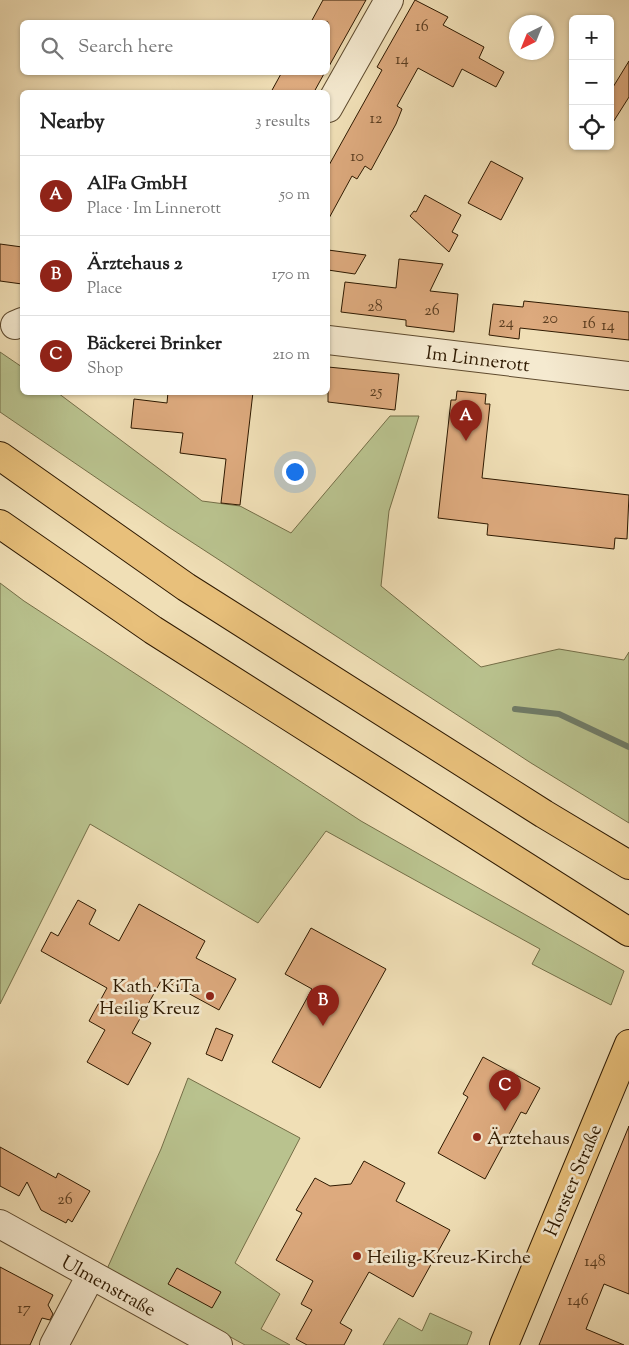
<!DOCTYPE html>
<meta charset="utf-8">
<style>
body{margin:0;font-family:"Sorts Mill Goudy",serif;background:#f2f2f2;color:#222}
.controls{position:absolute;right:15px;top:15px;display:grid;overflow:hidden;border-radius:8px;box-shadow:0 1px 4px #0004}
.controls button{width:45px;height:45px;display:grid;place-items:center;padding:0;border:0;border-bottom:1px solid #e0e0e0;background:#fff;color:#222;font:25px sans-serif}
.compass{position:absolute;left:509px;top:15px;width:45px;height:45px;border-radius:50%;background:#fff;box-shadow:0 1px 4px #0004;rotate:223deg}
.you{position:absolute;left:294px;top:471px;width:18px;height:18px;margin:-12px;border:4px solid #fff;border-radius:50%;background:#1a73e8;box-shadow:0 0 0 8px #1a73e833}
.badge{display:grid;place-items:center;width:32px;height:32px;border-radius:50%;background:#8f2418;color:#fff;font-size:16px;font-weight:700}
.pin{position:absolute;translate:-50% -41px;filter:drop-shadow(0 1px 2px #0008)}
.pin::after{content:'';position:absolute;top:26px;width:18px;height:15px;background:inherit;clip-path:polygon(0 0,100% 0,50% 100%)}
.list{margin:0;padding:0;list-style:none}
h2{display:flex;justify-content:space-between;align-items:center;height:65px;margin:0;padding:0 20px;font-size:21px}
h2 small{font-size:16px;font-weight:400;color:#767676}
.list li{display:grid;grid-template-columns:32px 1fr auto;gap:15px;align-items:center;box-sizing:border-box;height:80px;padding:0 20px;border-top:1px solid #e0e0e0}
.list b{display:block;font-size:19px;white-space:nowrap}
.list p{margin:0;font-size:16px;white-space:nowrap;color:#767676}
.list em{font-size:16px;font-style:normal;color:#767676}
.icon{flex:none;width:28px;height:28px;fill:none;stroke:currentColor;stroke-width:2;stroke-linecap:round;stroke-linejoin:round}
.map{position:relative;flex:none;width:629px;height:1345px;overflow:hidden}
.search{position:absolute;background:#fff;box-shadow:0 1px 4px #0004;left:20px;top:20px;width:310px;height:55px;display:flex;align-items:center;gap:12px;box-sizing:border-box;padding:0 18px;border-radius:8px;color:#767676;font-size:19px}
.panel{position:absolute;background:#fff;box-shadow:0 1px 4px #0004;left:20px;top:90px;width:310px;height:305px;border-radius:8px}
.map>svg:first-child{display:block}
.green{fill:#b9c28e;stroke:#746e47}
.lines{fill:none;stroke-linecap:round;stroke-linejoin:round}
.stream{stroke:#6f7b67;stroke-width:6}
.building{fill:#ddaa7e;stroke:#2e1900}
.minor-casing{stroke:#5e4a2e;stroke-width:30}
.major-casing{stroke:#2e1900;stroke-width:30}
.highway-casing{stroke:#2e1900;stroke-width:30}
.minor{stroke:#f5ead0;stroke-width:28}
.major{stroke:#e8c07b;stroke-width:28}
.highway{stroke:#e8c07b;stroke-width:28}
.poi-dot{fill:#8f2418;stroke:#f5ead0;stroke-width:2}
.labels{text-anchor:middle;stroke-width:5;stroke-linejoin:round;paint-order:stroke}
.number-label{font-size:16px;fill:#5a3d20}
.street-label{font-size:19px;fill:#2e1900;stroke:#f5ead0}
.poi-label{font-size:19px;fill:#2e1900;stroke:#f5ead0;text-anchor:start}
</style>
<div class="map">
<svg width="629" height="1345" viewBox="0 0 629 1345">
<rect width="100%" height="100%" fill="#f0dfb6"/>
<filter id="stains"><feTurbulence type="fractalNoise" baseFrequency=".004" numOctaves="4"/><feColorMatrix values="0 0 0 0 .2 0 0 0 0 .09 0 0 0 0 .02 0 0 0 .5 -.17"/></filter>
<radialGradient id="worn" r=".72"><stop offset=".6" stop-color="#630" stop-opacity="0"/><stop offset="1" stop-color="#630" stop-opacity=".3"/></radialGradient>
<g class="green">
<path d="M0 352 22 367V392L58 393 202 501 240 506 291 533 390 416H419L389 511 381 586 481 667 559 649 624 660 629 652V823L531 763 167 526 0 412Z"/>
<path d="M0 583 24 601 361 821 624 971 611 1005 532 964 540 949 326 831 258 923 90 824 0 1004Z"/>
<path d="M188 1078 300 1138 235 1263 280 1294 261 1329 290 1345H245L107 1269 161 1149Z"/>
<path d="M430 1313 472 1332 467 1345H383L399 1318 422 1331Z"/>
</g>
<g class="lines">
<path class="stream" d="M515 709 559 714 629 747"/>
</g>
<g class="building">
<path d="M323 0H366L328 68V22H311Z"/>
<path d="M415 0 448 17 443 25 484 47 479 58 504 72 496 87 462 69 453 87 418 68 397 106 402 109 396 124 371 170 365 166 357 179 352 176 328 220V167L382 70 377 67Z"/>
<path d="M629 61V97L610 127V92Z"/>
<path d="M282 72H325L314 92H271Z"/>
<path d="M491 161 523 178 501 220 468 203Z"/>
<path d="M425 195 461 215 452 232 458 235 449 252 410 216 414 211 416 212Z"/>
<path d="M0 244 22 247V284L0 281Z"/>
<path d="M328 250 366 255 355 274 328 270Z"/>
<path d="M399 259 443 264 430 291 458 294 454 332 406 326V320L341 312 345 282 396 288Z"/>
<path d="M524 301 629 312V340L520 328 519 339 489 335 493 304 523 307Z"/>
<path d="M328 367 399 374 395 410 328 402Z"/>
<path d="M457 391 486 394 485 404H490L482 478 629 495 627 539 615 538 614 549 487 535 488 524 438 518 451 400H456Z"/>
<path d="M168 392H253L240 505 221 503 226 459 180 453 183 433 131 428 134 399 167 403Z"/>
<path d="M78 900 96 910 89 924 119 941 139 904 205 941 196 958 236 979 219 1010 162 979 132 1033 151 1043 128 1085 87 1062 105 1030 89 1021 107 988 41 951 51 932 58 936Z"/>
<path d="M311 928 386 969 320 1088 272 1062 312 989 285 974Z"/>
<path d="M216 1028 233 1035 222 1061 206 1054Z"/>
<path d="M483 1057 540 1088 526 1114 521 1112 485 1179 438 1153 468 1097 463 1094Z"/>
<path d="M629 1126V1294L604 1284 586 1329 624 1345H539Z"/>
<path d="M0 1147 56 1178 58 1173 90 1191 72 1222 68 1219 66 1223 41 1210 27 1182 19 1196 0 1186Z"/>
<path d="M364 1161 405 1183 396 1201 450 1230 413 1297 369 1272 340 1323 352 1330 344 1345H307L296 1339 312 1310 301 1304 313 1281 276 1260 302 1213 296 1210 315 1178 330 1186 351 1184Z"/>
<path d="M0 1267 53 1295 48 1305 53 1314 50 1320 42 1318 30 1345H0Z"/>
<path d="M177 1268 221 1292 212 1308 168 1284Z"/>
</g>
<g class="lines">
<defs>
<g id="minor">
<path d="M328 108 389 0"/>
<path d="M15 325 22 322"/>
<path d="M328 340 629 376"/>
<path d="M0 1224 218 1345"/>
<path d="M54 1345 91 1275"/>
</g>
<path id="major" d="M504 1345 629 1044"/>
<g id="highway">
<path d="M0 456 186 587 544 814 629 865"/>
<path d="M0 524 153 630 629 932"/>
</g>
</defs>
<use href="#minor" class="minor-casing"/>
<use href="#major" class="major-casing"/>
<use href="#highway" class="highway-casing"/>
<use href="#minor" class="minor"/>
<use href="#major" class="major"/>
<use href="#highway" class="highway"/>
</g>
<g class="poi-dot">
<circle cx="210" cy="996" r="5"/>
<circle cx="477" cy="1137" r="5"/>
<circle cx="357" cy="1256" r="5"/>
</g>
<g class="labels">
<g class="number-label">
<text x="422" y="31">16</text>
<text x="402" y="64">14</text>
<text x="376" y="123">12</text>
<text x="357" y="161">10</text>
<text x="375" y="311">28</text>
<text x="432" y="315">26</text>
<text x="550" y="323">20</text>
<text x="506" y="327">24</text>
<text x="589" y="328">16</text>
<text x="608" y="330">14</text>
<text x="376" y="396">25</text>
<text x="65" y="1204">26</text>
<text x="595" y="1266">148</text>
<text x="578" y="1305">146</text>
<text x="24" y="1313">17</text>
</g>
<g class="street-label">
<text transform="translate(478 358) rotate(7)" y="7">Im Linnerott</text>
<text transform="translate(572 1180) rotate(-67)" y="7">Horster Straße</text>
<text transform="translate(109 1285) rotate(29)" y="7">Ulmenstraße</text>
</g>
<g class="poi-label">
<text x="200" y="992" text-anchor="end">Kath. KiTa<tspan x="200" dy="22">Heilig Kreuz</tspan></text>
<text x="487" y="1144">Ärztehaus</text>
<text x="367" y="1263">Heilig-Kreuz-Kirche</text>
</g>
</g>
<rect width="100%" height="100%" filter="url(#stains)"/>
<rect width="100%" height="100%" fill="url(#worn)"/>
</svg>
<div class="controls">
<button>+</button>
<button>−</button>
<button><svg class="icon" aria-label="locate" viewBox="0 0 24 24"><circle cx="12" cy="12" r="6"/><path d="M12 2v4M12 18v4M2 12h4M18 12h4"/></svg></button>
</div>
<svg class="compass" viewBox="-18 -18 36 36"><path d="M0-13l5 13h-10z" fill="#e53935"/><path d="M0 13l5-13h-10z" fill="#767676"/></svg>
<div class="you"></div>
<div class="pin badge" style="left:466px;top:441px">A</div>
<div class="pin badge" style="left:323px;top:1026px">B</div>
<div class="pin badge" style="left:505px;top:1111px">C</div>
<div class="search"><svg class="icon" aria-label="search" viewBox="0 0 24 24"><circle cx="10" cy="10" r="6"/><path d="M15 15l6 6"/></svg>Search here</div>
<section class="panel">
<h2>Nearby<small>3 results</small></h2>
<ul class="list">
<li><span class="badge">A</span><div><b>AlFa GmbH</b><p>Place · Im Linnerott</p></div><em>50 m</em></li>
<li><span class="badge">B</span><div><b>Ärztehaus 2</b><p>Place</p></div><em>170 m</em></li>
<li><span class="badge">C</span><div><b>Bäckerei Brinker</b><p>Shop</p></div><em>210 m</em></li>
</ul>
</section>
</div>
